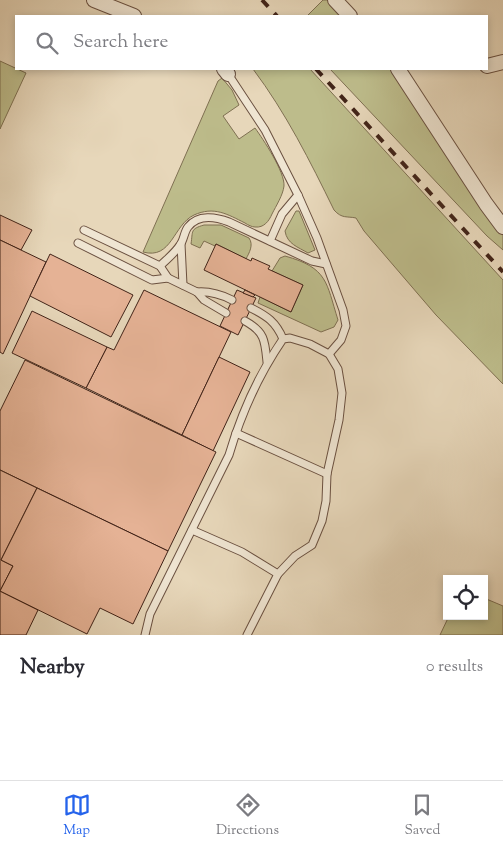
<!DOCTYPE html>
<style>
body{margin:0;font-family:"Sorts Mill Goudy",serif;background:#f2f2f3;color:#2b2b33}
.controls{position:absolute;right:15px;bottom:15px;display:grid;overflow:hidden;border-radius:0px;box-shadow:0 2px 8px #0003}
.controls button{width:45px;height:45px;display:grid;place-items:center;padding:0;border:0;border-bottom:1px solid #e1e1e2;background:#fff;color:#2b2b33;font:25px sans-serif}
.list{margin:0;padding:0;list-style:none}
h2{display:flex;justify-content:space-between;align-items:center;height:65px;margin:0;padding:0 20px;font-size:21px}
h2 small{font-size:16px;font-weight:400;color:#7c7c81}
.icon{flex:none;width:28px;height:28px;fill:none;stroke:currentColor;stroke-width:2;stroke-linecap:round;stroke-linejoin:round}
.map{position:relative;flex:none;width:503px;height:635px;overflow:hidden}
.search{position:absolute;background:#fff;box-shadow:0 2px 8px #0003;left:15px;right:15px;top:15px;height:55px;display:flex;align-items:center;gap:12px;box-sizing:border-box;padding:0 18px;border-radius:0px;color:#7c7c81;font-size:19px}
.sheet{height:145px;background:#fff}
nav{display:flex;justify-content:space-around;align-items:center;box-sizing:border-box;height:70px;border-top:1px solid #e1e1e2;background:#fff;font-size:14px;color:#7c7c81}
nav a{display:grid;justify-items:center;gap:2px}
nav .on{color:#2563eb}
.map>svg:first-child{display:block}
.green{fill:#bdbc8b;stroke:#7f7052}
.building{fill:#e5b295;stroke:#412318}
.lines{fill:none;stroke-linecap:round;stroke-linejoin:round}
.service-casing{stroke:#6a5040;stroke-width:9}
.minor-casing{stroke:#6a5040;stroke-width:16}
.service{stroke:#efe5d2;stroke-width:7}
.minor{stroke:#efe5d2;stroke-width:14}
.rail{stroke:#412318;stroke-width:4;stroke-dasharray:9 9;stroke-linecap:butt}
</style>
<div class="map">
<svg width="503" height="635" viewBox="0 0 503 635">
<rect width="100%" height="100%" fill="#e7d7ba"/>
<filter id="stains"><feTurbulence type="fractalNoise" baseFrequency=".004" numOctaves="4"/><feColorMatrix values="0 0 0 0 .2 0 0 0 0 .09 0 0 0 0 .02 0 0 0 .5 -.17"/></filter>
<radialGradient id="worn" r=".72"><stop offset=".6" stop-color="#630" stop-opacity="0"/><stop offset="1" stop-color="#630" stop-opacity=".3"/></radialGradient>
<g class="green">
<path d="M323 0H331L346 16H307Z"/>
<path d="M0 61 26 73 0 129Z"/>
<path d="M253 69H310L503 280V384L436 315 364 231 356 218C347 216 342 219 334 210 310 161 286 113 253 69Z"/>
<path d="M330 69H391L503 233V250L487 236Z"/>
<path d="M222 78 232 90 239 105 223 116 239 139 255 128C263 139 285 172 284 186 283 195 276 206 272 214 269 221 264 228 255 227 252 227 248 225 245 223 227 214 214 206 194 215 173 225 172 260 143 252L218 81Z"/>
<path d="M296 211H299L315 250 308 253C298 247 287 244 285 231Z"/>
<path d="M204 225H221L249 238C254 245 249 253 246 259L216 244 215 246 204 241 200 248 191 244C193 231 190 229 204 225Z"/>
<path d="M285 256C328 268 326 282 338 320L334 327 321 332 258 303 260 297 291 312 303 285 272 271 280 258Z"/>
<path d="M484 598 503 606V635H440L449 616H484Z"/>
</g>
<g class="building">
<path d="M0 215 32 230 21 250 0 240Z"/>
<path d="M0 240 46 262 3 354 0 352Z"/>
<path d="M216 244 251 261 252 258 270 266 268 269 303 285 291 312 204 270Z"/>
<path d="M50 254 133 295 111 337 30 296Z"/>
<path d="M144 290 231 332 182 435 86 388 107 347 114 350Z"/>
<path d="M237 290 256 298 238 335 220 326Z"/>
<path d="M245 290 255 295 253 297 243 293Z"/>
<path d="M32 311 107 347 86 388 12 353Z"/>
<path d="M219 357 250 372 213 451 182 435Z"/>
<path d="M25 360 216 452 168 551 0 470V411Z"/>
<path d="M0 470 37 488 1 560 13 566 0 591 38 610 26 635H0Z"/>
<path d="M37 488 168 551 133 624 100 608 87 634 0 591 13 566 1 560Z"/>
</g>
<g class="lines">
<defs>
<g id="service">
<path d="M228 74 265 130 298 195 317 238 343 310 346 326 341 340 329 354"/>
<path d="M84 230 160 266 168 278"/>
<path d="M270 241 282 214 298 195"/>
<path d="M78 243 152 280 168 278 197 292 204 300 226 313"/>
<path d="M181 244 183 285"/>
<path d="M160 266C167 259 175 253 180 245 184 240 184 232 188 227 198 214 216 217 229 222L312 261 326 264"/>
<path d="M197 292C210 291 220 294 232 300"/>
<path d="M251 308C267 316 276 322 283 339"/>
<path d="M245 321C265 332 265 341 267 362"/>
<path d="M236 433 327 474"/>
<path d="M192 530 242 552 278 574"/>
<path d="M145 635 150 614 229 455C241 414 259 374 283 339L290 338 310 344 329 354 338 369 342 393 339 420 327 474 326 501 322 521 312 545 295 556 278 574 247 635"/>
</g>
<g id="minor">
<path d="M94 0 134 16"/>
<path d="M335 0 350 16"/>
<path d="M487 66 503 62"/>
<path d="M224 69 228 74"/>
<path d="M398 69 486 204 503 227"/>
</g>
</defs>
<use href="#service" class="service-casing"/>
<use href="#minor" class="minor-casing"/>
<use href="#service" class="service"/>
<use href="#minor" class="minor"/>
<g class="rail">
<path d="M262 0 277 16"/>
<path d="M316 69 503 272"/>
</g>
</g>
<rect width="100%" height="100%" filter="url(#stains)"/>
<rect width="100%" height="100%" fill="url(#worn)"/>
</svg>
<div class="controls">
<button><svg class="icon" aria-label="locate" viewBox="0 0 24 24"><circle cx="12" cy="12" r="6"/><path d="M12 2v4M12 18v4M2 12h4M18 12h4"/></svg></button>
</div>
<div class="search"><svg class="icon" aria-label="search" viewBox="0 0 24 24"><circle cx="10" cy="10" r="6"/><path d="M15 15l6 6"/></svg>Search here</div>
</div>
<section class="sheet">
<h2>Nearby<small>0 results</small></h2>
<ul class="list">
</ul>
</section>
<nav>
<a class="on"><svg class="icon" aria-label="map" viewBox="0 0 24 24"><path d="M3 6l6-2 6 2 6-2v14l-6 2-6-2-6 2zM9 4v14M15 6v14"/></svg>Map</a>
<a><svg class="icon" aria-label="directions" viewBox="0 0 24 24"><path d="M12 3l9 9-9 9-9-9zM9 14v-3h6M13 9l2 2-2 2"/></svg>Directions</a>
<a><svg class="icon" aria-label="saved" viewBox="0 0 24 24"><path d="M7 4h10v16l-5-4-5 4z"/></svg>Saved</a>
</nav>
